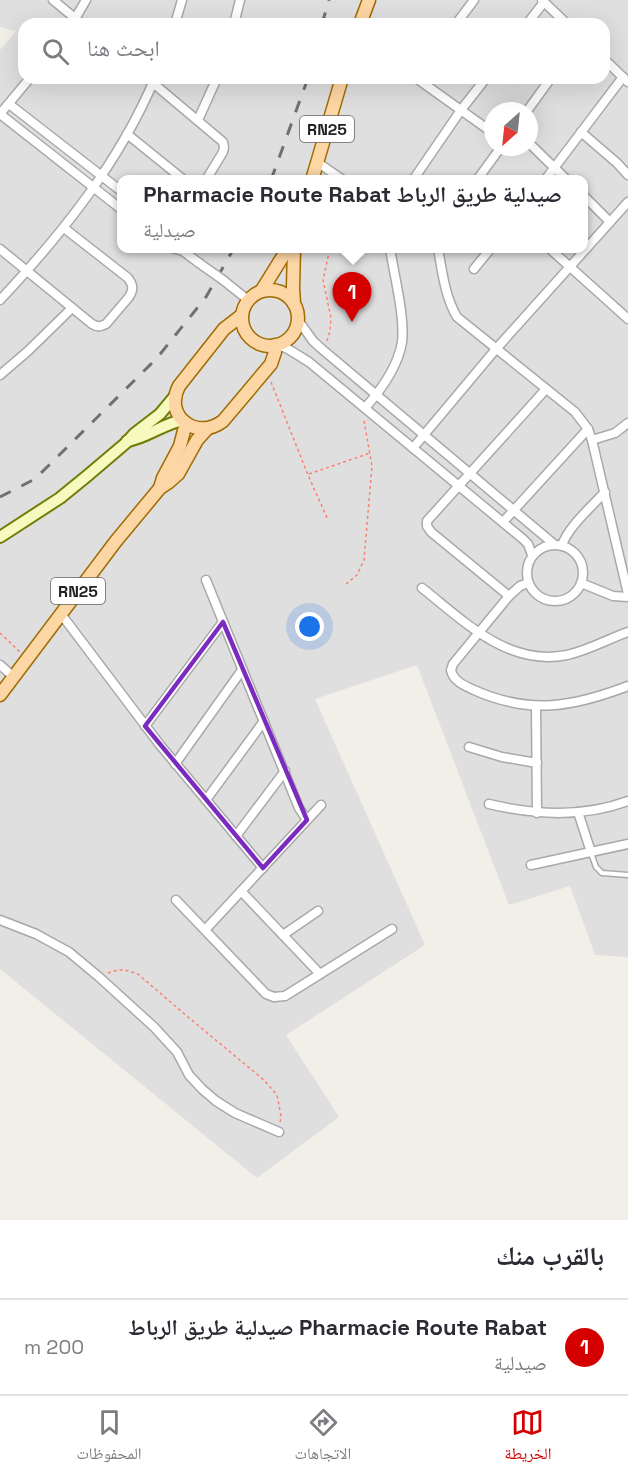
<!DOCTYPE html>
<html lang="ar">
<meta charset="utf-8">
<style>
body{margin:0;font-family:"Space Grotesk","Noto Naskh Arabic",sans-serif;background:#f7f7f7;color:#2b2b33;direction:rtl}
.compass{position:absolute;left:484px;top:102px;width:54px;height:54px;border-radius:50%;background:#fff;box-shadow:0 6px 24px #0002;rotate:207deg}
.you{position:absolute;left:310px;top:627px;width:21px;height:21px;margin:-15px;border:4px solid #fff;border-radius:50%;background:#1a73e8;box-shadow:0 0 0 9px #1a73e833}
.badge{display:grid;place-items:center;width:39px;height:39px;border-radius:50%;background:#d40000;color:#fff;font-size:20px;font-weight:700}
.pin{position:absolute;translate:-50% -50px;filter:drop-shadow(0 2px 3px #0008)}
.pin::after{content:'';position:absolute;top:32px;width:21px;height:18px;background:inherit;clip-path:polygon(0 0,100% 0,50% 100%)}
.popup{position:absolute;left:117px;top:175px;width:471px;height:78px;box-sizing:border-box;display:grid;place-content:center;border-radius:12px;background:#fff;filter:drop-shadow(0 2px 4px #0005);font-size:20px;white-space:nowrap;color:#7c7c81}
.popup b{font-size:22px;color:#2b2b33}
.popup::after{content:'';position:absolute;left:50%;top:100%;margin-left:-12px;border:12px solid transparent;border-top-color:#fff}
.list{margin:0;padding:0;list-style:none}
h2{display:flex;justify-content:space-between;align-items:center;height:78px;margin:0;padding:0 24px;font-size:26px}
h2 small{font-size:20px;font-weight:400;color:#7c7c81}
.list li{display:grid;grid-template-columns:39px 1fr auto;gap:18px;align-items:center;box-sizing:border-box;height:96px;padding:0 24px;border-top:2px solid #e1e1e2}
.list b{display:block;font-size:22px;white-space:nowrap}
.list p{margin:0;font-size:20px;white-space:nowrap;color:#7c7c81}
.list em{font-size:20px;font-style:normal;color:#7c7c81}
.icon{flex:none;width:33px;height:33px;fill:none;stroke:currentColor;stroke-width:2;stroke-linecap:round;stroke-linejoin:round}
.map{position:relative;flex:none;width:628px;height:1220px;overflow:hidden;direction:ltr}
.search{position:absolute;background:#fff;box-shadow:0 6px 24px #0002;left:18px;right:18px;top:18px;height:66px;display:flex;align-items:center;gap:15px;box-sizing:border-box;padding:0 21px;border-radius:18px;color:#7c7c81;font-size:22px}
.sheet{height:174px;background:#fff}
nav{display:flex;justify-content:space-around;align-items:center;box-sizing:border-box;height:84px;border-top:2px solid #e1e1e2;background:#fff;font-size:16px;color:#7c7c81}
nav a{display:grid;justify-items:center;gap:3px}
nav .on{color:#d40000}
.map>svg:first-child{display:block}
.residential{fill:#e0dfdf;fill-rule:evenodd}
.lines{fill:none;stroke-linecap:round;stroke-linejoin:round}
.service-casing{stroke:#a9a9a9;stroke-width:7}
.minor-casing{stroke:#a9a9a9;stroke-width:11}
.secondary-casing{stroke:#707d05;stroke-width:14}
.primary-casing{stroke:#a06b00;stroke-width:15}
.path{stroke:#fa8072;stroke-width:1.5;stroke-dasharray:3 3;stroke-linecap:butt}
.service{stroke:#fff;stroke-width:4}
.minor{stroke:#fff;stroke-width:8}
.secondary{stroke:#f7fabf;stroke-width:10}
.primary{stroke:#fcd6a4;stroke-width:12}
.rail{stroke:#707070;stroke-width:3;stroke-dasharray:12 12;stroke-linecap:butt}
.minor-bridge-casing{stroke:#a9a9a9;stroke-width:11;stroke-linecap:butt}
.minor-bridge{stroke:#fff;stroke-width:8}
.marked{fill:none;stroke:#7b2cbf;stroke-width:4.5;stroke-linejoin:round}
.labels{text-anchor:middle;stroke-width:4.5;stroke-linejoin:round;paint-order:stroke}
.shield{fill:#fff;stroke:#646464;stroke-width:1.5}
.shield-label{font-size:16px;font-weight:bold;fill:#222}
</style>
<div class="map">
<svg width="628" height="1220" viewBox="0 0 628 1220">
<rect width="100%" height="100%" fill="#f2efe9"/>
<path class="residential" d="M0 0H628V957L595 955 570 886 509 905 417 665 315 699 425 945 286 1035 339 1117 257 1178 0 969V50L16 31 0 27ZM24 24H604V78H24ZM493 111H529V147H493ZM121 180H583V248H121Z"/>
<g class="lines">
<defs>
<path id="service" d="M591 853 596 867 602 873 628 875"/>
<g id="minor">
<path d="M53 0 82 24"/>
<path d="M542 0 567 24"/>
<path d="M72 24 86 0"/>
<path d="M175 24 182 0"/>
<path d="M234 24 240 0"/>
<path d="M456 24 474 0"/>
<path d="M527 24 544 2"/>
<path d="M604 59 628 82"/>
<path d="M147 78 223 142 224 147 223 152 206 180"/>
<path d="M416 78 493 133"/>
<path d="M9 104 121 191"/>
<path d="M527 111 551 78"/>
<path d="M0 114 121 209"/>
<path d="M0 114 30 78"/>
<path d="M198 120 217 78"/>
<path d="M581 132 617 163 628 175"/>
<path d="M127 134 184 180"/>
<path d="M529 143 567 180"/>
<path d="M317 162 343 180"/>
<path d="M413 180 461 110 486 78"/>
<path d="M477 180 501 147"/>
<path d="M545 180 623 77"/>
<path d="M583 195 610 222"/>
<path d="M172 248 183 251 199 263"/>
<path d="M438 248C442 271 445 297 457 317L575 412 588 429 592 440 628 594"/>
<path d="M549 248 628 319"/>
<path d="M0 249 92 324C97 327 100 327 106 324L129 297C134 289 133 285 128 278L64 228"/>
<path d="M474 269 491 248"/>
<path d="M223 280 248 300"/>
<path d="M0 300C62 234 119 163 155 78"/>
<path d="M298 320 313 341 323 350 555 545"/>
<path d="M278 345 288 349 309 362 523 539 528 544 532 555"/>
<path d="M0 375 28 351 72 308"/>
<path d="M365 408C381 390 398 367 402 342 405 316 394 275 390 248"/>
<path d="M592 440 615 433 628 423"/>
<path d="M413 448 496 349 628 202"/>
<path d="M503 522 588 429"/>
<circle cx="555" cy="573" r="28"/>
<path d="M562 546C566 529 593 505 605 492"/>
<path d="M206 580 299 808 307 820"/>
<path d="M528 583 520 586 509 596 453 664 451 670C453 681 465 686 474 690 530 715 573 707 628 686"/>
<path d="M581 583 613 596 628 597"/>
<path d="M422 588C464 621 508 667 567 655 589 650 608 639 628 632"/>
<path d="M509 596 431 532 427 526V521L546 389"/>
<path d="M61 614 160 745 263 868"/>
<path d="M0 665 14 677"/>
<path d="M536 706 537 813"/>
<path d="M145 726 223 622"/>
<path d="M469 747 502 757 537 763"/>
<path d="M175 764 242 670"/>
<path d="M206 800 264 721"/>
<path d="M489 804C535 815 583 818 628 801"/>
<path d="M578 812 591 852"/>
<path d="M236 836 285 771"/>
<path d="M531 865 628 844"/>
<path d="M241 891 320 974"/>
<path d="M176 900 266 994 274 997 285 996 392 929"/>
<path d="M0 920 36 934 69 952 99 977 154 1027 177 1052 189 1075 202 1089 216 1101 235 1113 279 1132"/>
<path d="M205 930 321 805"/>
<path d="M283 935 318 911"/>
</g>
<g id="secondary">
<path d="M127 441C147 438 162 424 183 420"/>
<path d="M0 537 60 498 87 476 127 442 134 434 160 414 175 396"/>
</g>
<g id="primary">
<path d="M360 24 369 0"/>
<path d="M312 180 342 78"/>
<path d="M294 248 293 288 294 304"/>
<circle cx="270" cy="318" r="28"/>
<path d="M262 290 288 248"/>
<path d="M242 315 224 329 179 386C163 417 197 441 223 421L271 364 275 352V345"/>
<path d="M160 488 163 478 180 446 186 423"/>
<path d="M0 695 116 541 160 488 169 482 178 474 197 440 207 429"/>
</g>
</defs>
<use href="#service" class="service-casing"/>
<use href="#minor" class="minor-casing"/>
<use href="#secondary" class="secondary-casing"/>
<use href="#primary" class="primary-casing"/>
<g class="path">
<path d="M327 341 330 331 331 318 323 280 330 248"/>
<path d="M271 382 308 475 328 520"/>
<path d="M309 474 370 453"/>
<path d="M346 584 357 575 364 560 372 466 364 421"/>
<path d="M0 633 20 652"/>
<path d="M108 973 118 970H125L138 974 182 1012 264 1080 277 1095 281 1116 280 1123"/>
</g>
<use href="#service" class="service"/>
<use href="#minor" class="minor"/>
<use href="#secondary" class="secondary"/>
<use href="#primary" class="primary"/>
<g class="rail">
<path d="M322 24 329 0"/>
<path d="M271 180 308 78"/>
<path d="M0 497 35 479 157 358 206 297 234 248"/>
</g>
<defs>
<path id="minor-bridge" d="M199 263 223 280"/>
</defs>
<use href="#minor-bridge" class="minor-bridge-casing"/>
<use href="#minor-bridge" class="minor-bridge"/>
</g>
<path class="marked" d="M223 622 307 820 263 868 145 726Z"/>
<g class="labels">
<g class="shield">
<rect x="300" y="116" width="54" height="26" rx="4.5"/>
<rect x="51" y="578" width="54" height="26" rx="4.5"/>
</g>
<g class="shield-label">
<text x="327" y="135">RN25</text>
<text x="78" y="597">RN25</text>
</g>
</g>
</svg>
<svg class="compass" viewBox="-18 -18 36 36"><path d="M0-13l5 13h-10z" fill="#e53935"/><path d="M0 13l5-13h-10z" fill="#7c7c81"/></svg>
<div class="you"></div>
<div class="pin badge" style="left:352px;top:322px">1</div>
<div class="popup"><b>Pharmacie Route Rabat صيدلية طريق الرباط</b>صيدلية</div>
<div class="search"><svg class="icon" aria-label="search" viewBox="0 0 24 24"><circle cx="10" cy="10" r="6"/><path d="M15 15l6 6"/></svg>ابحث هنا</div>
</div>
<section class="sheet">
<h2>بالقرب منك<small></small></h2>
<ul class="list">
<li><span class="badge">1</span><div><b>Pharmacie Route Rabat صيدلية طريق الرباط</b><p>صيدلية</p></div><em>200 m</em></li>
</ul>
</section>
<nav>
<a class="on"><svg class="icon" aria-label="map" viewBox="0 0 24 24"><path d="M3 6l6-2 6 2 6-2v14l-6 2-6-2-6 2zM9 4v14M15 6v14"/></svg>الخريطة</a>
<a><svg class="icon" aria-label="directions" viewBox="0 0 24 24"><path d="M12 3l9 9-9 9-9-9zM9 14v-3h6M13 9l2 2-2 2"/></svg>الاتجاهات</a>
<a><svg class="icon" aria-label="saved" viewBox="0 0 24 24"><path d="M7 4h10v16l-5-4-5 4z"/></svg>المحفوظات</a>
</nav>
